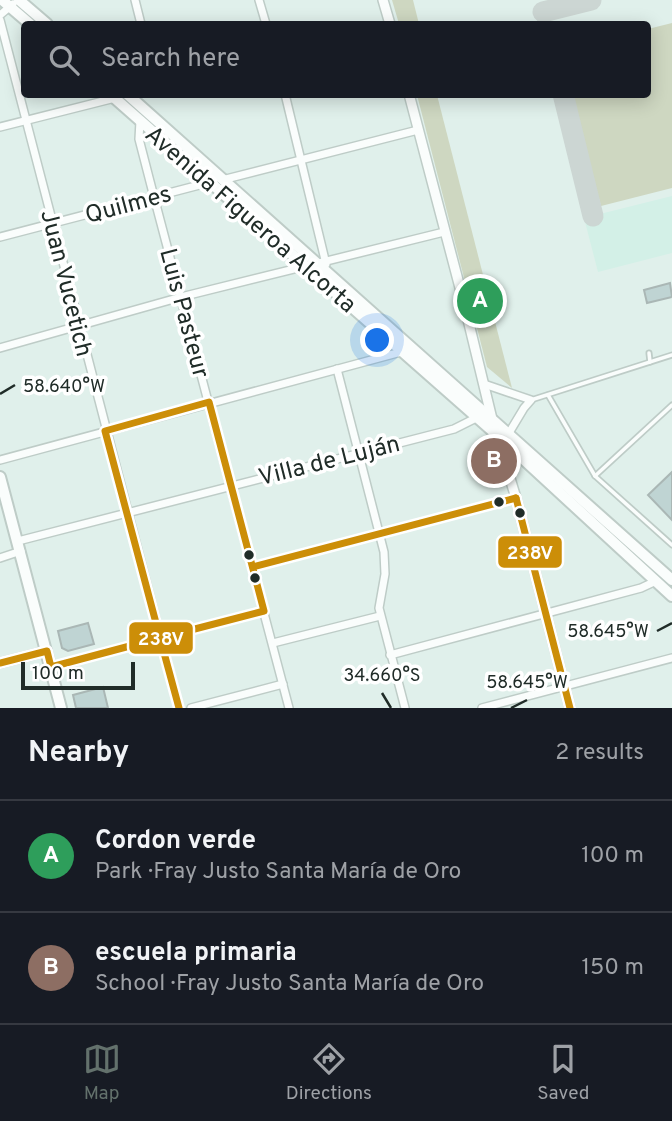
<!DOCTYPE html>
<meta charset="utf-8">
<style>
body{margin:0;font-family:Overpass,sans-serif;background:#242831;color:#f1f3f6}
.scale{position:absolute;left:21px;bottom:18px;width:114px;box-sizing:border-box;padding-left:7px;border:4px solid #202c28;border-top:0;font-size:19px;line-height:24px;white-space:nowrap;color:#202c28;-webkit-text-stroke:5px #fff;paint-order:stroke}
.you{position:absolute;left:378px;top:341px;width:24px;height:24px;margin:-18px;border:5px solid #fff;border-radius:50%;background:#1a73e8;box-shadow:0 0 0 10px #1a73e833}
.badge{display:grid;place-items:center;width:46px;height:46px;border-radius:50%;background:#63716c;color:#fff;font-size:23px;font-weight:700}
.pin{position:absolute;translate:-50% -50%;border:4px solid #fff;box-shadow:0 2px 7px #0006}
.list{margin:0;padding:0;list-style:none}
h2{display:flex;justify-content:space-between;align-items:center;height:91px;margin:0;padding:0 28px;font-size:30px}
h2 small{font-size:23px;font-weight:400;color:#9ea1a6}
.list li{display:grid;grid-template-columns:46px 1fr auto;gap:21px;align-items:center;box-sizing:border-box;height:112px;padding:0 28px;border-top:2px solid #363941}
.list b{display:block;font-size:26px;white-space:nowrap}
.list p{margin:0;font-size:23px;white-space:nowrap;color:#9ea1a6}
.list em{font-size:23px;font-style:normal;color:#9ea1a6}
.icon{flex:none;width:38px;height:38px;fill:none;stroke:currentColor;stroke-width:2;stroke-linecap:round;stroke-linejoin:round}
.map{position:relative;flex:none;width:672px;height:708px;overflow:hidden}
.search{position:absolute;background:#171b24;box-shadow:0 4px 18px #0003;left:21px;right:21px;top:21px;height:77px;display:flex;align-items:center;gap:18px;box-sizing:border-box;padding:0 24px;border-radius:7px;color:#9ea1a6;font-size:26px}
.sheet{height:315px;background:#171b24}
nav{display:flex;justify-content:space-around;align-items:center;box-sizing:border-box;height:98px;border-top:2px solid #363941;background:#171b24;font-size:19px;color:#9ea1a6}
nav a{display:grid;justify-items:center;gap:4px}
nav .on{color:#63716c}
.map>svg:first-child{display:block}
.built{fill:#d3f0e7}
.green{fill:#ced7c1}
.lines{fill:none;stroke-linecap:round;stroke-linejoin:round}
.taxiway{stroke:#ccd6d3;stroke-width:21}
.building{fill:#bfd4d3;stroke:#aab7b5;stroke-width:2}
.service-casing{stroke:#beccc7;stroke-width:7}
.minor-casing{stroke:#beccc7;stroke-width:10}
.tertiary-casing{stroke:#beccc7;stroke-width:12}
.secondary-casing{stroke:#beccc7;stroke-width:14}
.primary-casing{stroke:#beccc7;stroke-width:14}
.service{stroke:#fafdfc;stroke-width:3.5}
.minor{stroke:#fafdfc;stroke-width:7}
.tertiary{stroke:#fafdfc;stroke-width:9}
.secondary{stroke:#fafdfc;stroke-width:10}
.primary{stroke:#fafdfc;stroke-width:10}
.bus-1-casing{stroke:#fff;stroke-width:12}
.bus-1{stroke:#cc8e08;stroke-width:7}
.ticks{fill:none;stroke:#202c28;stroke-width:2.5}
.bus-dot{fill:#202c28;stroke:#fff;stroke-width:2.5}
.labels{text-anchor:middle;stroke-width:7;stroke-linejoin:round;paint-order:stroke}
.street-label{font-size:24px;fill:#202c28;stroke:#fff}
.ticks-label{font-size:18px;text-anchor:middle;fill:#202c28;stroke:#fff;stroke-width:7;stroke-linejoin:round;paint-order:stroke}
.line-badge{stroke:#fff;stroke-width:2.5}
.badge-label{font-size:19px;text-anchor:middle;font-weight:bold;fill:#fff}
</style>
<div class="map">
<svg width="672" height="708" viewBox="0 0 672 708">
<rect width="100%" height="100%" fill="#e0f0eb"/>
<path class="built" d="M672 196V253L598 272 584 218Z"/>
<g class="green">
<path d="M392 0H413L419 24H399Z"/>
<path d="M672 23V188L601 206 570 95 648 94V29Z"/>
<path d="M417 95H437L512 388 487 367Z"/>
</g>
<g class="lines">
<g class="taxiway">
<path d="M543 12 591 0"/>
<path d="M563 94 593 216"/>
</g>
</g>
<g class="building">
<path d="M670 283 672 297 647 303 644 290Z"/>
<path d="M672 472V520L648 495Z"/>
<path d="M88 623 94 644 68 651 62 648 58 631Z"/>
<path d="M103 687 108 708H76L73 695Z"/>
</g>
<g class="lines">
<defs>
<g id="service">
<path d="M649 353 650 362"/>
<path d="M548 395 595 476 672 545"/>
<path d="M531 400 672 355"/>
<path d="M595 476 672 405"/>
</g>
<g id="minor">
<path d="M135 0 141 24"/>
<path d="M259 0 266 24"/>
<path d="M0 15 13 4"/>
<path d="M0 20 179 708"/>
<path d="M285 94 326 264"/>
<path d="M140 121 139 139 154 197 289 708"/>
<path d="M0 127 115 98"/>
<path d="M222 180 418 130"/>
<path d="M0 237 211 182"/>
<path d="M0 348 181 297 444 232"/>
<path d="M337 369 384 552 385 574 379 608 405 708"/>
<path d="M484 384 531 400 524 408 506 438"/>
<path d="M0 460 401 352"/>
<path d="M18 541 454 429 476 418"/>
<path d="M0 558 21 551"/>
<path d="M253 567 516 498"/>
<path d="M273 643 380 616"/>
<path d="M390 655 641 588 656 581"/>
<path d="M51 667 264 611"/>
<path d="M191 708 283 684"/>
<path d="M482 708 672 658"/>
</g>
<g id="tertiary">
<path d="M383 0 390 24"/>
<path d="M409 94 464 303 492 419 516 498 570 708"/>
<path d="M0 663 47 651"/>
</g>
<g id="secondary">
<path d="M2 0 30 24"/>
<path d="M19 0 47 24"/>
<path d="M110 94 496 434 672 596"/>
<path d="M127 94 672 580"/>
</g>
<path id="primary" d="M0 477 61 708"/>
</defs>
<use href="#service" class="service-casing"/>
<use href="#minor" class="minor-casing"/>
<use href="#tertiary" class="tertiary-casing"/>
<use href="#secondary" class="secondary-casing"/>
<use href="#primary" class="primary-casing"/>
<use href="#service" class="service"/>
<use href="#minor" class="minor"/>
<use href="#tertiary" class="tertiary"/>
<use href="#secondary" class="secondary"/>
<use href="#primary" class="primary"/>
<defs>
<g id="bus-1">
<path d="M209 402 264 611 160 638 105 431Z"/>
<path d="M516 498 570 708"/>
<path d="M253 567 516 498"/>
<path d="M160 638 179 708"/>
<path d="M0 663 47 651 51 667 160 638"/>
</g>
</defs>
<use href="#bus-1" class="bus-1-casing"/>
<use href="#bus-1" class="bus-1"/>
</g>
<path class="ticks" d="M0 394 15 385M657 631 672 623M382 693 391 708M511 708 527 700"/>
<g class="bus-dot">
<circle cx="499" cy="502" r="6"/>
<circle cx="520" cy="513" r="6"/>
<circle cx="249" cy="555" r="6"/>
<circle cx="255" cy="578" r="6"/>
</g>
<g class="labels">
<g class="street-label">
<text transform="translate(128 204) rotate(-15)" y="8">Quilmes</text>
<text transform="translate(251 219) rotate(41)" y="8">Avenida Figueroa Alcorta</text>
<text transform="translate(67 283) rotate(76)" y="8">Juan Vucetich</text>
<text transform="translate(185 313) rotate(75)" y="8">Luis Pasteur</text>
<text transform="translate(329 460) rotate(-14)" y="8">Villa de Luján</text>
</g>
</g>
<g class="ticks-label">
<text x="64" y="392">58.640°W</text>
<text x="608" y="637">58.645°W</text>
<text x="382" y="681">34.660°S</text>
<text x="527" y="688">58.645°W</text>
</g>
<g class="line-badge">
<rect x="497" y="535" width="66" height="34" rx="7" fill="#cc8e08"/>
<rect x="128" y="621" width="66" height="34" rx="7" fill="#cc8e08"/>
</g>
<g class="badge-label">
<text x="530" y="559">238V</text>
<text x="161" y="645">238V</text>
</g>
</svg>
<div class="scale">100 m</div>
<div class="you"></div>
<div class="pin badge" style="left:480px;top:301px;background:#2e9e5b">A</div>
<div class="pin badge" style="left:494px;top:461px;background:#8d6e63">B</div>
<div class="search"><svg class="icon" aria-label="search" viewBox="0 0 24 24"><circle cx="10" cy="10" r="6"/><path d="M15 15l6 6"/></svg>Search here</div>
</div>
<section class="sheet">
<h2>Nearby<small>2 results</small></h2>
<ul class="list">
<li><span class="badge" style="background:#2e9e5b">A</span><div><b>Cordon verde</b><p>Park · Fray Justo Santa María de Oro</p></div><em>100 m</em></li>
<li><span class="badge" style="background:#8d6e63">B</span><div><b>escuela primaria</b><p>School · Fray Justo Santa María de Oro</p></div><em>150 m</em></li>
</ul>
</section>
<nav>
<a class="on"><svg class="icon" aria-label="map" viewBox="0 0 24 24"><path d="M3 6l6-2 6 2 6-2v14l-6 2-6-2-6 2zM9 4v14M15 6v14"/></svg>Map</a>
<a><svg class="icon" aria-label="directions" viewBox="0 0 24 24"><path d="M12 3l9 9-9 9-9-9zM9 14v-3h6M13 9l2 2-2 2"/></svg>Directions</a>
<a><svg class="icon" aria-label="saved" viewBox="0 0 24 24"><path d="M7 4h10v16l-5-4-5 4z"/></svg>Saved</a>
</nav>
